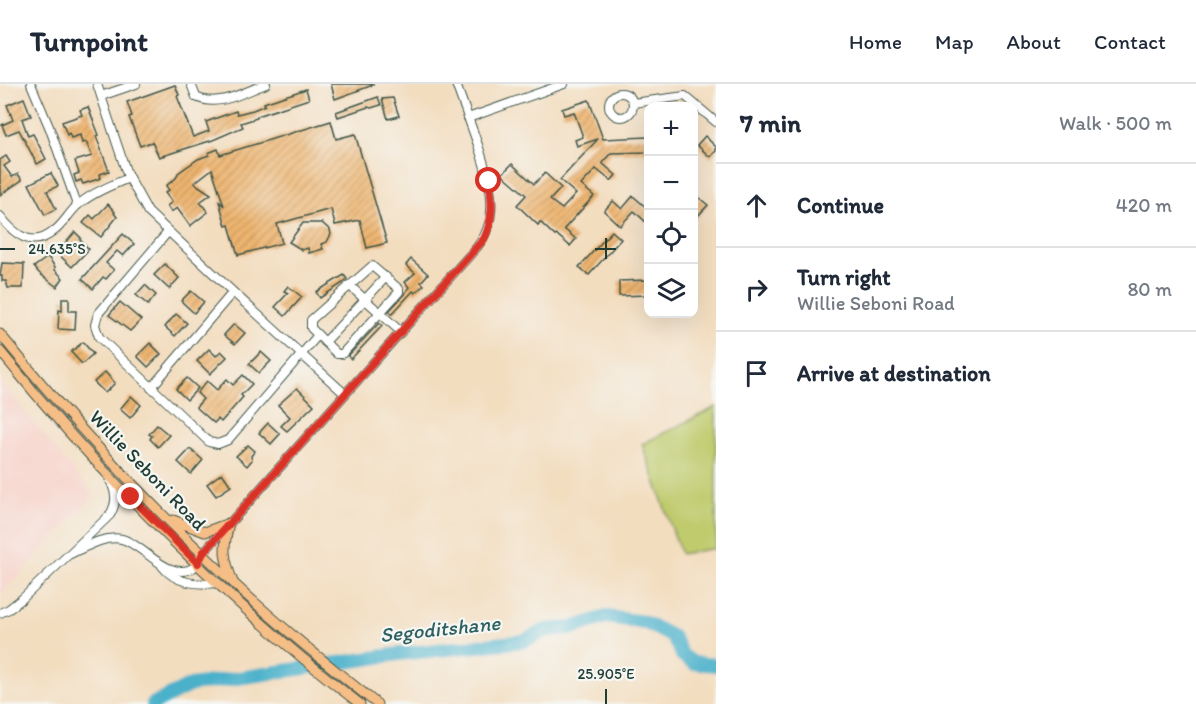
<!DOCTYPE html>
<meta charset="utf-8">
<style>
body{margin:0;font-family:Itim,sans-serif;background:#f2f2f3;color:#1f2937}
.controls{position:absolute;right:18px;top:18px;display:grid;overflow:hidden;border-radius:12px;box-shadow:0 6px 24px #0002}
.controls button{width:54px;height:54px;display:grid;place-items:center;padding:0;border:0;border-bottom:2px solid #e0e1e3;background:#fff;color:#1f2937;font:30px sans-serif}
.stop{position:absolute;width:18px;height:18px;margin:-14px;border:4px solid #d93025;border-radius:50%;background:#fff}
.stop.end{background:#d93025;border-color:#fff;box-shadow:0 2px 6px #0008}
.list{margin:0;padding:0;list-style:none}
h2{display:flex;justify-content:space-between;align-items:center;height:78px;margin:0;padding:0 24px;font-size:26px}
h2 small{font-size:20px;font-weight:400;color:#747a83}
.list li{display:grid;grid-template-columns:39px 1fr auto;gap:18px;align-items:center;box-sizing:border-box;height:84px;padding:0 24px;border-top:2px solid #e0e1e3}
.list b{display:block;font-size:22px;white-space:nowrap}
.list p{margin:0;font-size:20px;white-space:nowrap;color:#747a83}
.list em{font-size:20px;font-style:normal;color:#747a83}
.icon{flex:none;width:33px;height:33px;fill:none;stroke:currentColor;stroke-width:2;stroke-linecap:round;stroke-linejoin:round}
.map{position:relative;flex:none;width:716px;height:620px;overflow:hidden}
header{display:flex;align-items:center;gap:36px;box-sizing:border-box;height:84px;padding:0 30px;background:#fff;border-bottom:2px solid #e0e1e3}
header strong{font-size:28px}
nav{display:flex;gap:33px;margin-inline-start:auto;font-size:21px}
main{display:flex}
aside{flex:1;background:#fff}
.map>svg:first-child{display:block}
.built{fill:#f7d1c8}
.green{fill:#bfcb6d;stroke:#6f8450;stroke-width:1.5}
.lines{fill:none;stroke-linecap:round;stroke-linejoin:round}
.river{stroke:#4cb1cb;stroke-width:14}
.building{fill:url(#building-hatch)}
.minor-casing{stroke:#3f5549;stroke-width:10}
.major-casing{stroke:#3f5549;stroke-width:11}
.minor{stroke:#fff;stroke-width:8}
.major{stroke:#f6be87;stroke-width:9}
.route{stroke:#d93025;stroke-width:8}
.ticks{fill:none;stroke:#1f3d34;stroke-width:2}
.labels{text-anchor:middle;stroke-width:4.5;stroke-linejoin:round;paint-order:stroke}
.street-label{font-size:20px;fill:#1f3d34;stroke:#f6f6f2}
.water-label{font-size:21px;font-style:italic;fill:#2c6061;stroke:#f6f6f2}
.ticks-label{font-size:15px;text-anchor:middle;fill:#1f3d34;stroke:#f6f6f2;stroke-width:4.5;stroke-linejoin:round;paint-order:stroke}
</style>
<header>
<strong>Turnpoint</strong>
<nav><a>Home</a><a>Map</a><a>About</a><a>Contact</a></nav>
</header>
<main>
<div class="map">
<svg width="716" height="620" viewBox="0 0 716 620">
<defs>
<pattern id="building-hatch" width="6" height="6" patternUnits="userSpaceOnUse" patternTransform="scale(1.5)"><rect width="6" height="6" fill="#efb570"/><path d="M-1 1l2-2M0 6l6-6M5 7l2-2" fill="none" stroke="#c1945d"/></pattern>
</defs>
<rect width="100%" height="100%" fill="#f6f6f2"/>
<filter id="ink" filterUnits="userSpaceOnUse"><feTurbulence type="fractalNoise" baseFrequency=".0167" numOctaves="2"/><feDisplacementMap in="SourceGraphic" scale="12" xChannelSelector="R" yChannelSelector="G"/><feConvolveMatrix kernelMatrix="1 2 1 2 8 2 1 2 1" color-interpolation-filters="sRGB"/></filter>
<filter id="wash" filterUnits="userSpaceOnUse"><feTurbulence type="fractalNoise" baseFrequency=".008" numOctaves="4" result="noise"/><feDisplacementMap in="SourceGraphic" scale="24" xChannelSelector="R" yChannelSelector="G"/><feGaussianBlur stdDeviation="1.35" result="paint"/><feColorMatrix in="noise" values="0 0 0 0 0 0 0 0 0 0 0 0 0 0 0 0 0 1.4 0 .05"/><feComposite in="paint" operator="in"/></filter>
<g filter="url(#wash)">
<rect width="100%" height="100%" fill="#f3ddbf"/>
<path class="built" d="M0 297 94 412 0 511Z"/>
<path class="green" d="M716 323V464L681 470 642 360Z"/>
<g class="lines">
<path class="river" d="M153 620 191 601 399 570 524 557 546 546 572 544 606 533 644 538 673 553 682 571 693 579 716 581"/>
</g>
<g id="blocks">
<g class="building">
<path d="M331 0H373V1L335 15Z"/>
<path d="M175 1 179 11 177 12 193 53 209 47 206 38 222 32 236 27 237 30 253 26 265 21 264 19 306 5 309 15 257 32V34L241 39 243 43 213 56 159 73 152 58 140 62 129 33 132 32 127 18Z"/>
<path d="M378 13 381 21 371 24 368 23 338 33 336 28Z"/>
<path d="M24 14 31 32 22 35 28 52 33 50 46 75 37 80 19 46 6 51 2 41 13 36 7 21Z"/>
<path d="M393 14 399 32 388 35 382 15Z"/>
<path d="M589 16 603 55 648 53V68L611 69 602 79 616 91 611 97 596 85 581 101 594 112 564 145 576 155 570 162 557 151 555 152 540 138 538 141 517 121 526 111 502 90 512 80 534 100 545 89 561 104 550 116 562 125 576 110 560 96 598 55 577 62 575 56 583 53 574 28 564 31 562 25Z"/>
<path d="M88 23 99 51 96 52 109 87 100 90 101 94 83 100 81 96 76 98 74 91 79 89 75 77 92 72 86 58 82 59 80 51 71 54 69 49 67 51 62 38 82 31 80 26Z"/>
<path d="M331 37 336 55 355 50 387 159 367 164 360 136 335 141 331 125 277 140 282 159 238 171 229 141 226 142 219 117 224 122 212 85 194 99 211 110 200 118 208 128 190 142 177 124 171 128 167 122 172 118 165 109 169 106 166 102 176 94 178 89 198 75 209 71 208 69 218 65 220 71Z"/>
<path d="M705 52 716 63V67L710 73 697 61Z"/>
<path d="M6 72 10 78 4 82 12 93 18 90 22 96 0 111V76Z"/>
<path d="M51 89 58 102 47 107 56 125 45 131 29 100Z"/>
<path d="M693 109 708 121 693 137Z"/>
<path d="M633 112 648 125V140L634 127 620 142 604 127 613 117 622 125Z"/>
<path d="M108 120 115 128 114 129 117 133 101 153 83 139 90 131 94 135Z"/>
<path d="M303 139H322L330 146 331 150 327 158 321 160 323 165 309 169 308 164 302 166 289 158Z"/>
<path d="M612 147 621 155 589 191 579 183Z"/>
<path d="M75 148 81 154 80 156 89 165 72 183 57 169Z"/>
<path d="M123 150 134 160 123 172 117 167 106 179 114 186 106 195 103 193 93 205 82 195Z"/>
<path d="M48 173 55 183V186L63 194 57 203 39 189 34 183Z"/>
<path d="M411 175 428 190 421 198 424 201 415 209 413 207 392 230 389 227 403 212 409 203 405 198 415 189 406 181Z"/>
<path d="M2 179 24 180 23 204H8L6 197H2V192H0Z"/>
<path d="M165 180 179 194 169 205 154 191Z"/>
<path d="M344 191 347 195 343 199 320 214 316 208Z"/>
<path d="M648 196V211L619 212V197Z"/>
<path d="M145 201 156 211 148 221 136 211Z"/>
<path d="M288 202 302 213 285 232 275 223 288 209 284 207Z"/>
<path d="M191 207 204 218 194 229 181 217Z"/>
<path d="M62 214H69V227H76L75 246 58 245 59 226 62 227Z"/>
<path d="M120 218 141 236 130 247 109 231Z"/>
<path d="M176 230 187 239 175 252 165 243Z"/>
<path d="M379 239 382 242 351 275 348 272Z"/>
<path d="M234 240 245 249 235 260 224 251Z"/>
<path d="M83 258 93 270 82 280 71 268Z"/>
<path d="M150 259 161 270 148 283 137 272Z"/>
<path d="M209 265 216 272 221 267 227 273 210 290 197 277Z"/>
<path d="M261 268 271 277 259 289 249 280Z"/>
<path d="M105 288 115 299 105 309 94 298Z"/>
<path d="M243 291 252 300 241 311 243 313 221 338 218 335 214 339 196 323 203 315 197 309 207 297 217 306 227 295 233 301Z"/>
<path d="M187 294 198 304 187 316 176 305Z"/>
<path d="M297 304 314 321 287 347 281 342 290 333 278 321Z"/>
<path d="M131 312 141 321 130 334 120 325Z"/>
<path d="M268 339 280 350 271 360 259 349Z"/>
<path d="M157 341 169 351 158 363 150 355 152 352 149 350Z"/>
<path d="M248 361 255 367 251 372 252 376 247 382 236 372Z"/>
<path d="M190 365 203 376 191 390 178 378Z"/>
<path d="M222 389 231 402 216 412 207 400Z"/>
</g>
</g>
</g>
<g filter="url(#ink)">
<use href="#blocks" fill-opacity="0" stroke="#3f5549" stroke-width="1.5"/>
<g class="lines">
<defs>
<g id="minor">
<path d="M31 0 50 45 77 121"/>
<path d="M97 0 127 90 148 128 233 208 345 310"/>
<path d="M191 0 196 13C218 24 244 8 266 0"/>
<circle cx="621" cy="21" r="12"/>
<path d="M101 12 136 0"/>
<path d="M633 19 685 12 716 38"/>
<path d="M468 34 564 0"/>
<path d="M0 132C14 150 32 166 54 147 64 140 70 127 79 120 94 108 112 101 129 94"/>
<path d="M168 148 98 230 95 241 99 253 209 358 218 360 228 356 318 251"/>
<path d="M372 182 399 205V208L342 270H337L311 244V236Z"/>
<path d="M349 201 401 248"/>
<path d="M325 258 386 193"/>
<path d="M151 304 233 208"/>
<path d="M68 471C84 464 104 451 122 455 143 460 168 498 193 484L203 469 477 163C502 132 489 95 478 61 471 41 463 20 456 0"/>
<path d="M162 482C176 500 197 501 218 499"/>
<path d="M0 529 9 525 23 514 110 431C118 417 116 408 109 394"/>
</g>
<g id="major">
<path d="M0 250C69 334 144 416 224 490 272 536 325 578 377 620"/>
<path d="M0 267C103 395 230 520 360 620"/>
<path d="M173 436 205 448 229 439"/>
<path d="M229 439C223 466 223 471 233 498"/>
</g>
</defs>
<use href="#minor" class="minor-casing"/>
<use href="#major" class="major-casing"/>
<use href="#minor" class="minor"/>
<use href="#major" class="major"/>
</g>
</g>
<g class="lines" filter="url(#ink)">
<path class="route" d="M131 413 198 479 203 469 484 155C493 136 493 118 489 97"/>
</g>
<path class="ticks" d="M606 154V175M0 165H15M595 165H616M606 605V620"/>
<g class="labels">
<g class="street-label">
<text transform="translate(148 386) rotate(46)" y="7">Willie Seboni Road</text>
</g>
<g class="water-label">
<text transform="translate(440 545) rotate(-6)" y="7">Segoditshane</text>
</g>
</g>
<g class="ticks-label">
<text x="57" y="170">24.635°S</text>
<text x="606" y="595">25.905°E</text>
</g>
</svg>
<div class="controls">
<button>+</button>
<button>−</button>
<button><svg class="icon" aria-label="locate" viewBox="0 0 24 24"><circle cx="12" cy="12" r="6"/><path d="M12 2v4M12 18v4M2 12h4M18 12h4"/></svg></button>
<button><svg class="icon" aria-label="layers" viewBox="0 0 24 24"><path d="M12 4l9 5-9 5-9-5zM3 14l9 5 9-5"/></svg></button>
</div>
<div class="stop" style="left:489px;top:97px"></div>
<div class="stop end" style="left:131px;top:413px"></div>
</div>
<aside>
<h2>7 min<small>Walk · 500 m</small></h2>
<ul class="list">
<li><svg class="icon" aria-label="ahead" viewBox="0 0 24 24"><path d="M12 20V5M6 11l6-6 6 6"/></svg><div><b>Continue</b></div><em>420 m</em></li>
<li><svg class="icon" aria-label="right" viewBox="0 0 24 24"><path d="M7 20v-9h11M14 6l5 5-5 5"/></svg><div><b>Turn right</b><p>Willie Seboni Road</p></div><em>80 m</em></li>
<li><svg class="icon" aria-label="arrive" viewBox="0 0 24 24"><path d="M6 21V4h12l-3 4 3 4H6"/></svg><div><b>Arrive at destination</b></div></li>
</ul>
</aside>
</main>
